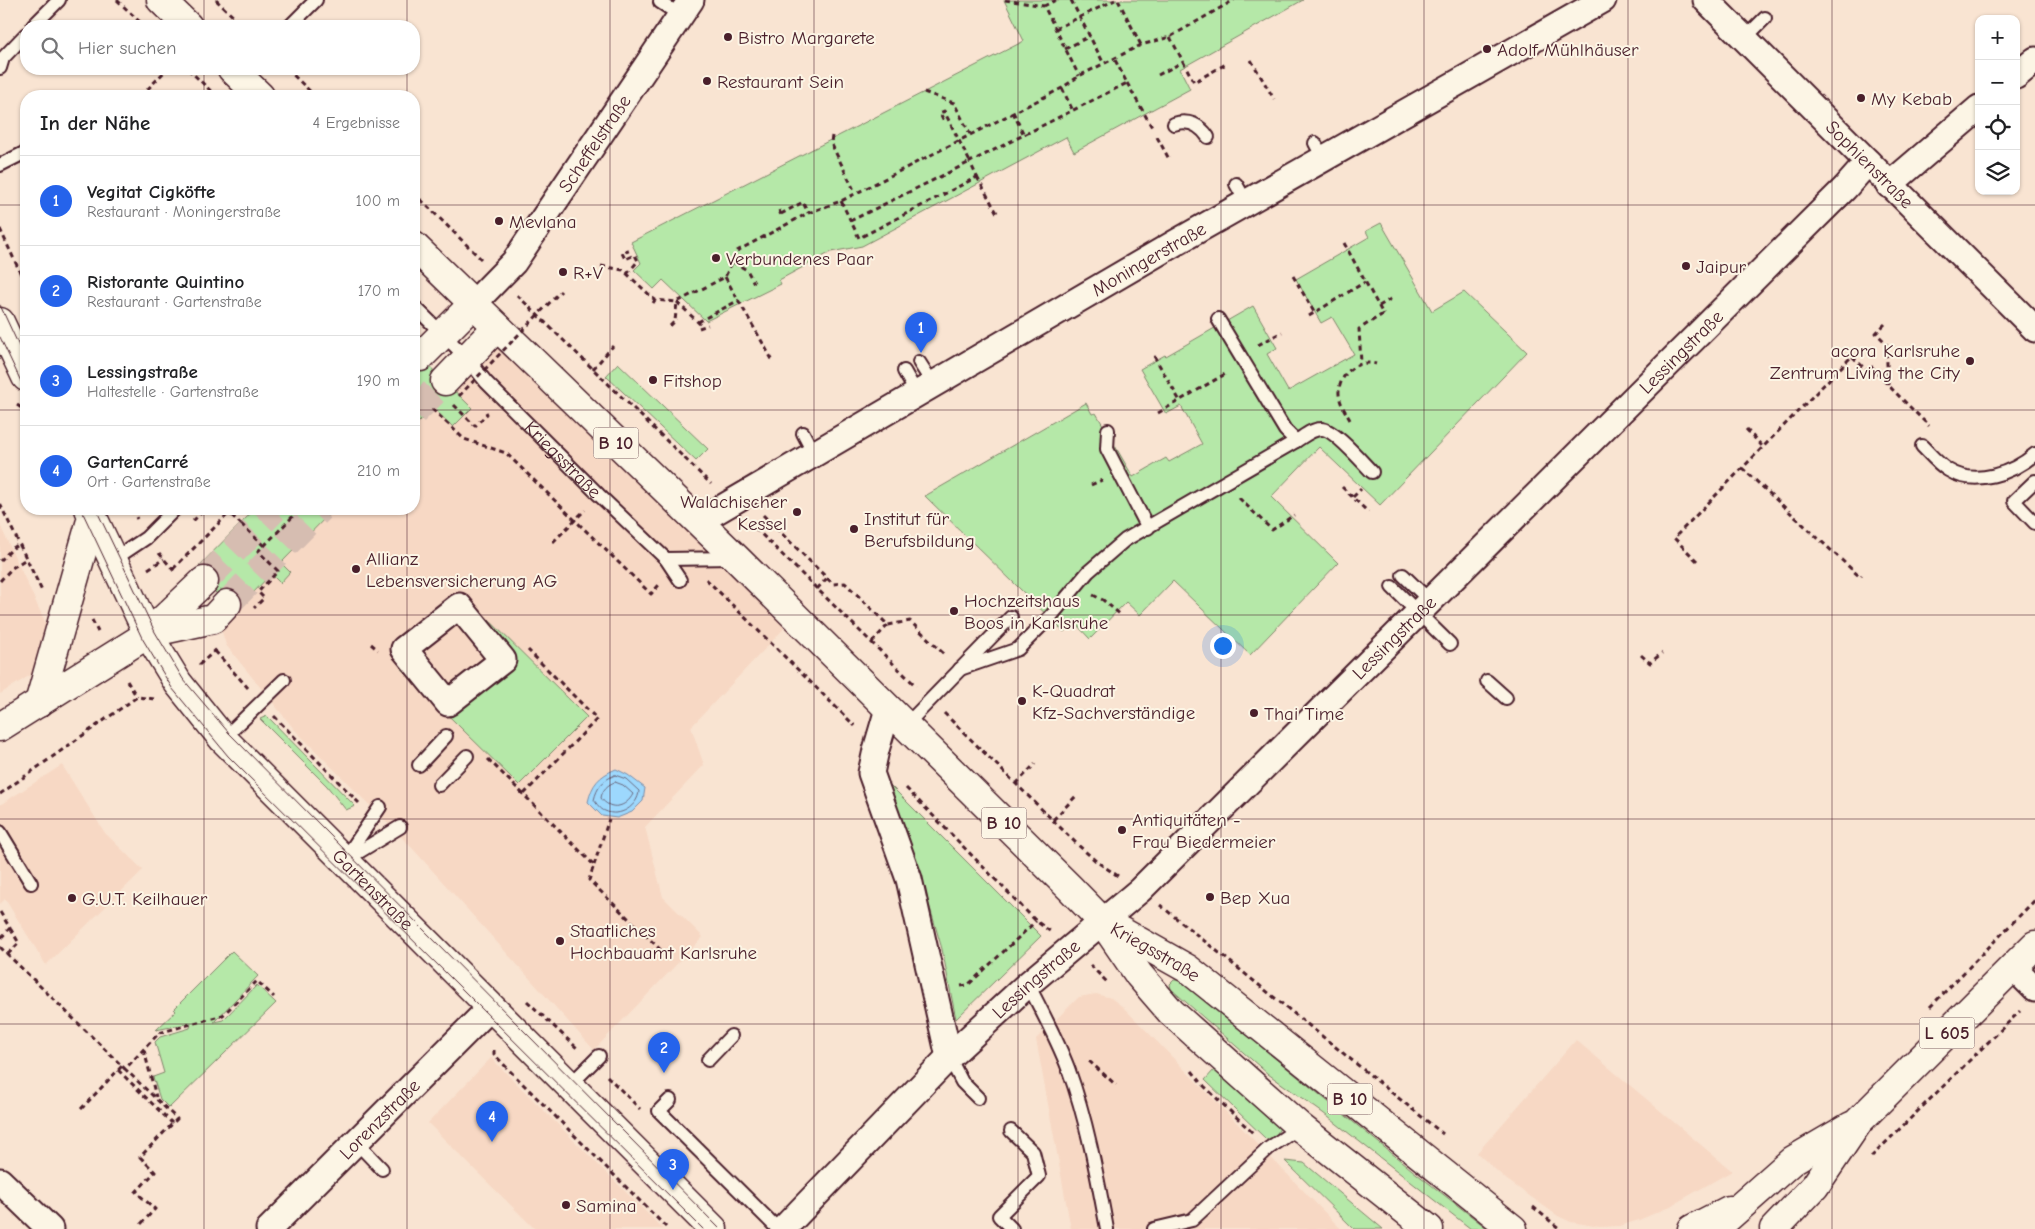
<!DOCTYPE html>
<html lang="de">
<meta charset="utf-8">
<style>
body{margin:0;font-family:"Comic Neue",sans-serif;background:#f6f6f6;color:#202124}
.controls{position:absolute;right:15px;top:15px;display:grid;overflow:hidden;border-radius:10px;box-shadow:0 1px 4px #0004}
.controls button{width:45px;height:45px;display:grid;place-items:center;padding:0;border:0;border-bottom:1px solid #e0e0e0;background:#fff;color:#202124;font:25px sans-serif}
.you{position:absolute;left:1222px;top:645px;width:18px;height:18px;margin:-12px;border:4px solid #fff;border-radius:50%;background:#1a73e8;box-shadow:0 0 0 8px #1a73e833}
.badge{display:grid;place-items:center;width:32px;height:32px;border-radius:50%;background:#2563eb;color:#fff;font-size:16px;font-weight:700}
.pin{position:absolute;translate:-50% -41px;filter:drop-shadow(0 1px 2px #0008)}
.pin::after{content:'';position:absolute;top:26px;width:18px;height:15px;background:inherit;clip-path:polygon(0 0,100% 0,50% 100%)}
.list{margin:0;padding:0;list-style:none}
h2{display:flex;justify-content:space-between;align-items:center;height:65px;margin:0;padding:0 20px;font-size:21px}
h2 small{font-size:16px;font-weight:400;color:#757577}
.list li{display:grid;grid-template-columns:32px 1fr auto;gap:15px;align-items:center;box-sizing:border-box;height:90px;padding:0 20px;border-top:1px solid #e0e0e0}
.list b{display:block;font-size:19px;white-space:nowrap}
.list p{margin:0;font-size:16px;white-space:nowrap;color:#757577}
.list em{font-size:16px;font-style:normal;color:#757577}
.icon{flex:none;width:28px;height:28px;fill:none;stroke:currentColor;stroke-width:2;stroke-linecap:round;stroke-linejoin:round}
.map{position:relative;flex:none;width:2035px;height:1229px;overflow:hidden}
.search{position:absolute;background:#fff;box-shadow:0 1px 4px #0004;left:20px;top:20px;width:400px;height:55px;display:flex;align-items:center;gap:12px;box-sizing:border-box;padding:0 18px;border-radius:20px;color:#757577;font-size:19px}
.panel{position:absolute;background:#fff;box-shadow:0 1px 4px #0004;left:20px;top:90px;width:400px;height:425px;border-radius:20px}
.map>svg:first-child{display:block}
.built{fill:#f7d8c4}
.green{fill:#b5e8a8;stroke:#80846a}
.water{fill:#9dd8fd;stroke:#7c8ea9}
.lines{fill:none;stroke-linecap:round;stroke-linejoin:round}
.shore{stroke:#6b697f;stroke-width:1}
.secondary-tunnel{stroke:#d6bdb1;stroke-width:28;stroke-dasharray:28 14;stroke-linecap:butt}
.lane-casing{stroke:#4a1f2b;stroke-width:16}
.street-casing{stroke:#4a1f2b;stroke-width:29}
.secondary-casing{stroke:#4a1f2b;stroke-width:31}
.primary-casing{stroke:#4a1f2b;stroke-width:31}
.path{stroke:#4a1f2b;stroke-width:3;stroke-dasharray:5 4;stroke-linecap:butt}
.lane{stroke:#fcf5e5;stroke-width:12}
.street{stroke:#fcf5e5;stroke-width:25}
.secondary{stroke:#fcf5e5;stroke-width:28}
.primary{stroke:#fcf5e5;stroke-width:28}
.tram{stroke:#4a1f2b;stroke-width:1}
.path-bridge{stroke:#4a1f2b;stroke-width:3;stroke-dasharray:5 4;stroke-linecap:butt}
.grid{fill:none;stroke:#4a1f2b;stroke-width:1;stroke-opacity:0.55}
.poi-dot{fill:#4a1f2b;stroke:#fcf5e5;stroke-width:2}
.labels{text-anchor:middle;stroke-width:4;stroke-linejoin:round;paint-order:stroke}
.shield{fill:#fcf5e5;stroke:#7f5f63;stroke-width:1}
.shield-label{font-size:18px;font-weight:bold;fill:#4a1f2b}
.poi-label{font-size:19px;fill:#4a1f2b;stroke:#fcf5e5;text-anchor:start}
.street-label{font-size:19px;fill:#4a1f2b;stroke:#fcf5e5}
</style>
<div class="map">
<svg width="2035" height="1229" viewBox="0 0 2035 1229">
<rect width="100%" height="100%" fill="#f9e4d2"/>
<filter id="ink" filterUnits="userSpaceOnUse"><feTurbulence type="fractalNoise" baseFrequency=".02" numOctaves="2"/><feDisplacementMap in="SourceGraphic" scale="10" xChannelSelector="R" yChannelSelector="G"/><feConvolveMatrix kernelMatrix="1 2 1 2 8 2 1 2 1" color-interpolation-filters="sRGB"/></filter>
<g filter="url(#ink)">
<g class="built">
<path d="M483 320 793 619 691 727 704 765 645 827 663 897 703 937 594 1050 413 849 294 729 226 645 212 600 300 509H414V391Z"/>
<path d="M0 525 61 656 0 694Z"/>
<path d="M62 765 105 833 143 870 46 965 5 899 0 904V805Z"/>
<path d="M1096 994 1111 998 1123 1007 1341 1229H1071L1036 1039 1079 997Z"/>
<path d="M1576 1040 1732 1171 1667 1208 1639 1220 1619 1226 1600 1227 1571 1222 1558 1216 1507 1180 1477 1153Z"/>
<path d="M491 1058 663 1229H535L476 1171 428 1123Z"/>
</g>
<g class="green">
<path d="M1004 0H1303L1180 69 1190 89 1074 152 1066 137 862 246 831 252 779 280 781 284 706 321 663 280 654 289 634 270 641 263 631 242 1024 41Z"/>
<path d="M1381 223 1432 311 1464 292 1527 352 1380 505 1319 447 1271 497 1338 563 1250 655 1173 581 1140 615 1126 602 1090 639 1074 622 1064 632 925 496 1086 403 1092 414 1096 413 1133 477 1166 458 1169 462 1202 444 1181 406 1166 414 1140 369 1165 355 1166 356 1253 306 1277 348 1267 354 1288 391 1354 354 1332 317 1321 323 1296 279 1369 237 1366 231Z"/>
<path d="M414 351 472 408 453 427 433 408 414 427Z"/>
<path d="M618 363 708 449 696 461 606 376Z"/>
<path d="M255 509H334L281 563 290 572 280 583 271 574 235 612 194 571Z"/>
<path d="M469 600 587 717 519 785 401 669 412 658 448 703 502 660Z"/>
<path d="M267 716 355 806 346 810 327 786 260 719Z"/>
<path d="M888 783 1041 936 956 1019 942 949 915 856Z"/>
<path d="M232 951 258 976 214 1022 223 1020 257 985 276 1003 169 1108 160 1099 153 1077 164 1073 155 1042 160 1037 190 1028 191 1023 156 1030 176 1011 174 1009Z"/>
<path d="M1174 980H1179L1417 1174 1488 1229H1471L1323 1113 1268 1074 1171 989 1170 984Z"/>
<path d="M1214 1070 1280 1128 1274 1139H1266L1205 1080Z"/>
<path d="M1285 1161 1304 1163 1383 1229H1354Z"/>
</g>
<path class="water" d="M616 769 628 775 645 788 643 801 632 812 617 818 602 816 588 802C592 784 599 776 616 769Z"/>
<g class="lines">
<g class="shore">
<path d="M615 775 626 779 639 791C638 806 620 818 605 811 601 810 596 803 594 800 597 787 603 780 615 775Z"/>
<path d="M615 782 623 785 633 794C626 808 610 811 601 798 602 790 608 784 615 782Z"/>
</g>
<g class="secondary-tunnel">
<path d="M414 412 445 381"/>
<path d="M204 581 274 509"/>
<path d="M227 604 320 509"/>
</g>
<defs>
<g id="lane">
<path d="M660 2 680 15"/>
<path d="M33 26 59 0"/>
<path d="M290 26 316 0"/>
<path d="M1744 39 1765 18"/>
<path d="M0 68 3 58 26 34"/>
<path d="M1174 124C1188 119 1200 125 1208 137"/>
<path d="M1315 143 1323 158"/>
<path d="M0 165 26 152"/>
<path d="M1236 184 1246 202"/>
<path id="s1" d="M414 306 467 358 486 382 599 495 666 559 733 558"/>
<path d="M919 362 933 384"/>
<path d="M904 371 917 394"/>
<path d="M1108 430 1107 449 1148 528"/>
<path d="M803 433 814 454"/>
<path d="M1296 441C1303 437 1312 429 1321 429 1333 428 1362 462 1372 472"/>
<path d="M1922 446C1930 454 1938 464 1948 470 1975 487 2013 473 2035 454"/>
<path d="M2035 481 2014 501 2035 523"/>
<path d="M666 559 680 580"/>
<path d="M113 560 146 538 175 509"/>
<path d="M1403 575 1430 601"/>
<path d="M1392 587 1450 644"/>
<path d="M960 669 1018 649 1052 615 1088 572 1125 540 1296 441 1285 430 1218 319"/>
<path d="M1487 681 1506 698"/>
<path d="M906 725 1011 617"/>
<path d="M223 739 284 680"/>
<path d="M419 765 446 736"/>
<path d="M439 785 467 756"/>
<path d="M0 832 31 883"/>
<path d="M346 857 380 807"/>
<path d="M344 861 400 827"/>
<path d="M1028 984C1042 1012 1057 1039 1068 1068 1087 1120 1097 1175 1107 1229"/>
<path d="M949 1057 962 1082 978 1098"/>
<path d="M708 1060 731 1036"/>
<path d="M569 1086 599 1056"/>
<path d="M670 1100 659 1111 778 1229"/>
<path d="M1011 1131 1033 1152 1039 1176 999 1216 1012 1229"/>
<path d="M356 1142 382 1169"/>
<path d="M1154 1229 1192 1220 1269 1148 1300 1127"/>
</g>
<g id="street">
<path id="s2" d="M1706 0 2035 329"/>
<path d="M2016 76 2035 60"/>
<path d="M1889 185 1979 108"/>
<path id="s3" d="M473 304 514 262 691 0"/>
<path id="s4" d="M698 522 1175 243 1603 0"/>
<path d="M459 606 503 660 448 703 404 649Z"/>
<path d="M888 709 876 750 871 773 909 879 949 1057"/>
<path d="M2013 967 2035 989"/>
<path d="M0 1181 50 1229"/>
<path id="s5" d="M269 1229 491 1007"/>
<path id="s6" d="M783 1229 949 1057 1028 984 1140 890 1845 188 1868 162"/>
</g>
<g id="secondary">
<path d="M0 322 26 377"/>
<path d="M420 357 473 304"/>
<path d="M445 381 497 327"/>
<path id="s7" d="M89 509 148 634 178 683 223 739 713 1229"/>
<path d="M149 633 213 619 227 604"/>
<path d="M39 703 92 517"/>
<path d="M0 727 148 634 204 581"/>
</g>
<g id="primary">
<path d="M161 0 188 26"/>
<path d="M232 69 260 96"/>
<path d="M414 246 736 558 1070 888 1102 921 1139 975 1171 1012 1300 1127 1429 1229"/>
<path id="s8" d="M1108 924 1188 969 1513 1229"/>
<path d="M1692 1229 1729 1210"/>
<path d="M1715 1229 1793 1160 1851 1126"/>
<path d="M1774 1229 1815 1186 1859 1121 2035 945"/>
</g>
</defs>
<use href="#lane" class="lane-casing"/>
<use href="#street" class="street-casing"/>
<use href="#secondary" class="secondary-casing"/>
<use href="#primary" class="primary-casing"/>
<g class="path">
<path d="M117 0 144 26"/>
<path d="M216 0 243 26"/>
<path d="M1005 0 1044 6"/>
<path d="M1056 0 1044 6 1079 76"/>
<path d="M1071 0 1104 64"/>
<path d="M1118 0 1141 45"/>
<path d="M1055 29 1115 0"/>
<path d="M1170 37 1194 82 1226 64"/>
<path d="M1065 49 1090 36"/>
<path d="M1251 60 1274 99"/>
<path d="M188 69 216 96"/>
<path d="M287 69 315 96"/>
<path d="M1158 75 1183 62"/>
<path d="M1127 83 1153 129"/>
<path d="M1062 88 1073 111"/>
<path d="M924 92 954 103 970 134"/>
<path d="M141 96 167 69"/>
<path d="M1013 112 1024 135"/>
<path d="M832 136 831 143 855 192"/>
<path d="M1157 137 1169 159"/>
<path d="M977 177 997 213"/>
<path d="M414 193 481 259"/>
<path d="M841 201 859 238 977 177 970 162 1127 83 1114 58"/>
<path d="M779 210 782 218"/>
<path d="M781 214 803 202 808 213"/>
<path d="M850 221 970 162 944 111 940 113 945 123"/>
<path d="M0 229 26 285"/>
<path d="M1344 243 1383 314 1359 329 1361 363"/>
<path d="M733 262 747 270 754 283"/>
<path d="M601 266 623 270 655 300"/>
<path d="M627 274 638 261 635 255 625 259 622 253 627 250 629 256"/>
<path d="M1293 276 1314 312"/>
<path d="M725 277 773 361"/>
<path d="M517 295 711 484"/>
<path d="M677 302 703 327"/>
<path d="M653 303 655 300 677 302 725 277 737 251 808 213 841 201 1062 88 1079 76 1141 45 1170 37 1234 0"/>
<path d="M1379 306 1394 297"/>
<path d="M1309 316 1365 282"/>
<path d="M698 322 739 300"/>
<path d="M1885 324 1876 333 1886 343 1888 385 1929 426"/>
<path d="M670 326 675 321 677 302"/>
<path d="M699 328 708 325"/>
<path d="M1258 345 1282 332"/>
<path d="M1154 356 1180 401"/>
<path d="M593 369 613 346"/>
<path d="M17 405 26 411"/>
<path d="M454 405 475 426 487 414 486 412"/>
<path d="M432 409 464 439 506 453 651 594 659 585"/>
<path d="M1158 413 1227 373"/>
<path d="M1350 420C1345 411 1338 401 1339 390 1341 372 1359 359 1376 364"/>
<path d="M1746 429 1763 447"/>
<path d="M1742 468 1860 577 1862 575"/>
<path d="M1091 485 1102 480"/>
<path d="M1342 487 1368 512"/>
<path d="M1353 497 1361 489"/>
<path d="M1239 498 1272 530 1294 515"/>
<path d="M0 504 42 591"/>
<path d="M132 509 137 519"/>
<path d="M763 515 833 584 845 583 888 625 910 621 945 655"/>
<path d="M193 521 205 509"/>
<path d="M749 522 916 686"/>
<path d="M241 524 264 546 258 551 278 571 258 592 264 598 254 608"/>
<path d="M553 542 585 510"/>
<path d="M264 546 300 509"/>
<path d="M159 553 174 571"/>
<path d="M0 561 13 548 19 544"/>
<path d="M1697 561 1674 538 1852 356 1867 371 1871 366 1888 385"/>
<path d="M148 569 164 559"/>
<path d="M173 569 233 509"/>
<path d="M706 579 855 726"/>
<path d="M0 581 12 568 26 559"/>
<path d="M817 589 827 578"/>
<path d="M1093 595 1103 600 1121 615"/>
<path d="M92 620 98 632"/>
<path d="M872 642 888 625"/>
<path d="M371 644 378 650"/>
<path d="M215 651 248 688"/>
<path d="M1641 655 1650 663 1662 653"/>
<path d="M199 665 218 648"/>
<path d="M127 681 137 697"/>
<path d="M944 713 1077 844 1097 862 1118 876"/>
<path d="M274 716 359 803"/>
<path d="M488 759 594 865 589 880 670 959"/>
<path d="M1016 784 1035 764"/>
<path d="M906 788 1036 921 1051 932"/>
<path d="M0 794 137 697 155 699"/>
<path d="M524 794 597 719 528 650"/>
<path d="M1053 820 1076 796"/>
<path d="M594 865 609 819"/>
<path d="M1160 905 1443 1134"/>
<path d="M0 912 10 928 0 939"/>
<path d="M0 947 125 1069"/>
<path d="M8 954 19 943 10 928"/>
<path d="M1090 965 1108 983"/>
<path d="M961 986 968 985 1036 921"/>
<path d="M527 1001 579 1050"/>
<path d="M1930 1007 2035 900"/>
<path d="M144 1050 156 1097"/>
<path d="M494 1050V1054L508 1069 668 1229"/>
<path d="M1089 1061 1116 1085"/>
<path d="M118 1070 172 1123"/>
<path d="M1192 1071 1204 1086 1254 1134"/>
<path d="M607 1076 640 1109"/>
<path d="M81 1109 122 1066"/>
<path d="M1871 1157 2020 1011"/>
<path d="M1533 1207 1560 1229"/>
<path d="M141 1224 155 1209 136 1192 155 1172 140 1157 177 1119 125 1069 159 1033 223 1015 257 981 274 997"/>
</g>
<use href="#lane" class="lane"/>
<use href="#street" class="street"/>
<use href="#secondary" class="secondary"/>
<use href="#primary" class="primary"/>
<g class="tram">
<path d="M0 305 26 361"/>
<path d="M0 337 26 392"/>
<path d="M81 509 142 638 172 688 228 756 703 1229"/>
<path d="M96 509 155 632 183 679 229 733 720 1229"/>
</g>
<g class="path-bridge">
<path d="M459 396 561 291"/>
<path d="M225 509 241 524"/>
</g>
</g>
</g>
<path class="grid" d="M204 0V26M407 0V26M610 0V1229M814 0V1229M1018 0V1229M1221 0V1229M1424 0V1229M1628 0V1229M1832 0V1229M204 69V96M407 69V96M0 205H26M414 205H2035M0 410H26M414 410H2035M204 509V1229M407 509V1229M0 615H2035M0 819H2035M0 1024H2035"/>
<g class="poi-dot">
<circle cx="728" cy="37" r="5"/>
<circle cx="1487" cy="49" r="5"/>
<circle cx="707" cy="81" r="5"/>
<circle cx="1861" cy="98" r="5"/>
<circle cx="499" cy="221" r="5"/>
<circle cx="716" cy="258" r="5"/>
<circle cx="1686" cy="266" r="5"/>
<circle cx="563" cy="272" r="5"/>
<circle cx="1970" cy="361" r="5"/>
<circle cx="653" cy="380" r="5"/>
<circle cx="797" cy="512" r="5"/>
<circle cx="854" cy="529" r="5"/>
<circle cx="356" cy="569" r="5"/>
<circle cx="954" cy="611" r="5"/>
<circle cx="1022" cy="701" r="5"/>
<circle cx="1254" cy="713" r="5"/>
<circle cx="1122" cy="830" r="5"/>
<circle cx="1210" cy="897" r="5"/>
<circle cx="72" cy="898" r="5"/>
<circle cx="560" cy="941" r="5"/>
<circle cx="566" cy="1205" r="5"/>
</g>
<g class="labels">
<g class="shield">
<rect x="593.5" y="427.5" width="45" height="31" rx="4"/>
<rect x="981.5" y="807.5" width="45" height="31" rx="4"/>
<rect x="1919.5" y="1017.5" width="55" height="31" rx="4"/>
<rect x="1327.5" y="1083.5" width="45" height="31" rx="4"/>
</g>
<g class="shield-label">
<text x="616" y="449">B 10</text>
<text x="1004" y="829">B 10</text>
<text x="1947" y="1039">L 605</text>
<text x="1350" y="1105">B 10</text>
</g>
<g class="poi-label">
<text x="738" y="44">Bistro Margarete</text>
<text x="1497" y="56">Adolf Mühlhäuser</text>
<text x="717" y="88">Restaurant Sein</text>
<text x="1871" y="105">My Kebab</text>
<text x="509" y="228">Mevlana</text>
<text x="726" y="265">Verbundenes Paar</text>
<text x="1696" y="273">Jaipur</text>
<text x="573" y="279">R+V</text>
<text x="1960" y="357" text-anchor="end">acora Karlsruhe<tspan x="1960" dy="22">Zentrum Living the City</tspan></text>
<text x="663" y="387">Fitshop</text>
<text x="787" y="508" text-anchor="end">Walachischer<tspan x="787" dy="22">Kessel</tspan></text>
<text x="864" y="525">Institut für<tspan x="864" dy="22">Berufsbildung</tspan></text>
<text x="366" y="565">Allianz<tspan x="366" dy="22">Lebensversicherung AG</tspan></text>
<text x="964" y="607">Hochzeitshaus<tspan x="964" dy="22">Boos in Karlsruhe</tspan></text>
<text x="1032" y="697">K-Quadrat<tspan x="1032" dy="22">Kfz-Sachverständige</tspan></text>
<text x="1264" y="720">Thai Time</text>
<text x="1132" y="826">Antiquitäten -<tspan x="1132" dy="22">Frau Biedermeier</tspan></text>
<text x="1220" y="904">Bep Xua</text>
<text x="82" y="905">G.U.T. Keilhauer</text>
<text x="570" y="937">Staatliches<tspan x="570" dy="22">Hochbauamt Karlsruhe</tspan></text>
<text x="576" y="1212">Samina</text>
</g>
<g class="street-label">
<text dy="7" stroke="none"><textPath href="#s3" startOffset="202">Scheffelstraße</textPath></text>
<text dy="7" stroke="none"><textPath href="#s2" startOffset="232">Sophienstraße</textPath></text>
<text dy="7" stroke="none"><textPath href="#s4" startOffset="522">Moningerstraße</textPath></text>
<text dy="7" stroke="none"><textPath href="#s6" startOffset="1256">Lessingstraße</textPath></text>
<text dy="7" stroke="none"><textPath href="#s1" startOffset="214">Kriegsstraße</textPath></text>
<text dy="7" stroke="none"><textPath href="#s6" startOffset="851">Lessingstraße</textPath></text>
<text dy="7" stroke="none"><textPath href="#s7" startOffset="480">Gartenstraße</textPath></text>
<text dy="7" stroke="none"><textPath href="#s8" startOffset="55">Kriegsstraße</textPath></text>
<text dy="7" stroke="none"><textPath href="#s6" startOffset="356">Lessingstraße</textPath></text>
<text dy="7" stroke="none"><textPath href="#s5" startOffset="156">Lorenzstraße</textPath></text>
</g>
</g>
</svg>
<div class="controls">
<button>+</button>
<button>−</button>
<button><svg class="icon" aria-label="locate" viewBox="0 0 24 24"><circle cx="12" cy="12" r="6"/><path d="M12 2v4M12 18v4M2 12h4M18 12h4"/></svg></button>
<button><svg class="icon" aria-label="layers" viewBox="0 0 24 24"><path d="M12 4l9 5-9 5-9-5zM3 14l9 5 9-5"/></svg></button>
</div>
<div class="you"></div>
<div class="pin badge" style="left:921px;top:353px">1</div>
<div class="pin badge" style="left:664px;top:1073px">2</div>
<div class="pin badge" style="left:673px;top:1190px">3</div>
<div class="pin badge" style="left:492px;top:1142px">4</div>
<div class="search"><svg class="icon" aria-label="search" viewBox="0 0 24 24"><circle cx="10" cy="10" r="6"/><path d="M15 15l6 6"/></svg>Hier suchen</div>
<section class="panel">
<h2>In der Nähe<small>4 Ergebnisse</small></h2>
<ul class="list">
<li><span class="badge">1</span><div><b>Vegitat Cigköfte</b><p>Restaurant · Moningerstraße</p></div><em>100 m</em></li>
<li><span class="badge">2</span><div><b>Ristorante Quintino</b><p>Restaurant · Gartenstraße</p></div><em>170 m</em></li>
<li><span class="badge">3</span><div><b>Lessingstraße</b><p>Haltestelle · Gartenstraße</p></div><em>190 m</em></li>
<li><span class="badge">4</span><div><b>GartenCarré</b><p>Ort · Gartenstraße</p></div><em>210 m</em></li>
</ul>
</section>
</div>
